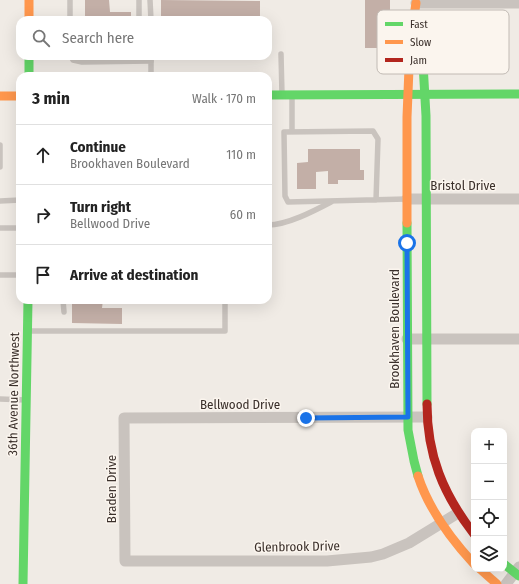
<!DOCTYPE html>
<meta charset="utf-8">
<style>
body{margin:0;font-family:"Fira Sans Condensed",sans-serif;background:#f6f6f6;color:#222}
.controls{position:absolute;right:12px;bottom:12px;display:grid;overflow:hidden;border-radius:8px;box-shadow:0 4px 16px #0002}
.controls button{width:36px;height:36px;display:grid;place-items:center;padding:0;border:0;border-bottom:1px solid #e0e0e0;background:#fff;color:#222;font:20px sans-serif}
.stop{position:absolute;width:12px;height:12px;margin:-9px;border:3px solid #1a73e8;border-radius:50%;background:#fff}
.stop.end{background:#1a73e8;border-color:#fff;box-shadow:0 1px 4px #0008}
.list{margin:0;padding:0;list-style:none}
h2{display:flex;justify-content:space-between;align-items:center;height:52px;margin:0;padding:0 16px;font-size:17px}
h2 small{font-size:13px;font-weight:400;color:#767676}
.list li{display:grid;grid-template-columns:26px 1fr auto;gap:12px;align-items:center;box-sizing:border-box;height:60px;padding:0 16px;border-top:1px solid #e0e0e0}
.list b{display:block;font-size:15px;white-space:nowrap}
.list p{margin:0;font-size:13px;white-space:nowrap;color:#767676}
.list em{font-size:13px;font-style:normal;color:#767676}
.icon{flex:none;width:22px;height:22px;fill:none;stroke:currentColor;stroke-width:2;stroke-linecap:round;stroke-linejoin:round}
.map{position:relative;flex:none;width:519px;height:584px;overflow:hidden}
.search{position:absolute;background:#fff;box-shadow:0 4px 16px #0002;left:16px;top:16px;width:256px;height:44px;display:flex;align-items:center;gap:10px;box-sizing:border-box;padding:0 14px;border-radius:12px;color:#767676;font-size:15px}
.panel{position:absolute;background:#fff;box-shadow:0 4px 16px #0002;left:16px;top:72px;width:256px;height:232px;border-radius:12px}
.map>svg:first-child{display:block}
.building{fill:#c3afa7}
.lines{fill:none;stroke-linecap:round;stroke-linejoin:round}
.lane{stroke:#c9c3be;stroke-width:5.5}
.street{stroke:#c9c3be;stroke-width:11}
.fast{stroke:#63d668;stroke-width:9}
.slow{stroke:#ff974d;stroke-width:9}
.jam{stroke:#b3261e;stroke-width:9}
.route{stroke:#1a73e8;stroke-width:5}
.labels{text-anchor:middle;stroke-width:3;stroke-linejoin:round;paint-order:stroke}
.street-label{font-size:13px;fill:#3b302b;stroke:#fbf5ee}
.key{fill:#fbf5ee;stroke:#c1bab4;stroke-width:1}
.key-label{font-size:11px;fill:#3b302b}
</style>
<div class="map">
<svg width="519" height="584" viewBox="0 0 519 584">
<rect width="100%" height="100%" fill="#f0ebe5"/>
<g class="building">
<path d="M85 0H109L110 12H131V20H85Z"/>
<path d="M161 0 260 1V20H161Z"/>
<rect x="365" y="0" width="25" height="48"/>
<path d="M308 149H360V170H364V180H338V184H328V171L316 172V189H297V163L308 162Z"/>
<path d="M76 300H103L102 308H122V324L72 323V302H76Z"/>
</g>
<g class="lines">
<g class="lane">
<path d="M70 0V20"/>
<path d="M139 0V20"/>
<path d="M150 0 151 20"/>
<path d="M281 54 282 95"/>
<path d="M71 56 73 60 82 62 151 61"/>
<path d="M151 56V76"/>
<path d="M292 131V95"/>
<path d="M0 145V167"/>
<path d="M376 200 378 139 373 131 284 132 285 196 288 202 406 199"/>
<path d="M0 201 20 200"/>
<path d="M268 225C287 225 314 211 331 202"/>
<path d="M0 228H20"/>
<path d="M0 275H20"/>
<path d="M63 300 64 312"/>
<path d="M105 301V300"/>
<path d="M29 331H225V300"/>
<path d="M0 399 26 400"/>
</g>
<g class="street">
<path d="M416 3H519"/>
<path d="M407 199H519"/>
<path d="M407 339H519"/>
<path d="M427 417 124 418 125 561H327L371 557 383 554 409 543 458 513"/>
<path d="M506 584 519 567"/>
</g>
<g class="fast">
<path d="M419 20 422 46 426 116 427 404"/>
<path d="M29 56V76"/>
<path d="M268 95 519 94"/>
<path d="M407 223 408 430 414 461 418 476"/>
<path d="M504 564 519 576"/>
<path d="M23 584 28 300"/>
</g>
<g class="slow">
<path d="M29 0V20"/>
<path d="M0 96H20"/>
<path d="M407 223V117L410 44 416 3"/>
<path d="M418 476C429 510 450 538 474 564"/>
<path d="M480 569 497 584"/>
</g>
<path class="jam" d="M427 404C427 455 443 494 474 534"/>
</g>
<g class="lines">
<path class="route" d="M306 418 408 417 407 243"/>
</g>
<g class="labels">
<g class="street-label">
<text x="463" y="190">Bristol Drive</text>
<text transform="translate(394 329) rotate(-90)" y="5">Brookhaven Boulevard</text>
<text transform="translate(13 394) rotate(-89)" y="5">36th Avenue Northwest</text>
<text x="240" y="409">Bellwood Drive</text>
<text transform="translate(111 489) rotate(-90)" y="5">Braden Drive</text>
<text transform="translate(297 546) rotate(-1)" y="5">Glenbrook Drive</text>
</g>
</g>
<rect x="377" y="10" width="132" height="64" rx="6" class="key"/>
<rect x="385" y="22" width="18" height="4" fill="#63d668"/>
<rect x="385" y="40" width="18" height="4" fill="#ff974d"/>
<rect x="385" y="58" width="18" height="4" fill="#b3261e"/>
<g class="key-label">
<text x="410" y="28">Fast</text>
<text x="410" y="46">Slow</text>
<text x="410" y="64">Jam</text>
</g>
</svg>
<div class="controls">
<button>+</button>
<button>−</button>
<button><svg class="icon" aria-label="locate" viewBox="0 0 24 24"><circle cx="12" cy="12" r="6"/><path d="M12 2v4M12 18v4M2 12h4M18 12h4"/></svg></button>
<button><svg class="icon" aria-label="layers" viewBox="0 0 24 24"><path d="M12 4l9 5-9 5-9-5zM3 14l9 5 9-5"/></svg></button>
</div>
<div class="stop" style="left:407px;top:243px"></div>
<div class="stop end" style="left:306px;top:418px"></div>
<div class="search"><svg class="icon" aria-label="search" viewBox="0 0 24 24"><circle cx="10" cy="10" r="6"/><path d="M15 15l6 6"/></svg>Search here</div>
<section class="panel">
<h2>3 min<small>Walk · 170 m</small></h2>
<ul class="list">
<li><svg class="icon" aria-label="ahead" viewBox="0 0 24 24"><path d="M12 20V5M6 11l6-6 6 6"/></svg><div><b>Continue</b><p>Brookhaven Boulevard</p></div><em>110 m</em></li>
<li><svg class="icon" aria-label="right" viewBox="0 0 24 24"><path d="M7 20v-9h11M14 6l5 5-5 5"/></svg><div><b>Turn right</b><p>Bellwood Drive</p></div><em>60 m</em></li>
<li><svg class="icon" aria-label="arrive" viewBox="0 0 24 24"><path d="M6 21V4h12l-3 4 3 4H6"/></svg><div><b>Arrive at destination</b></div></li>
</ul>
</section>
</div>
